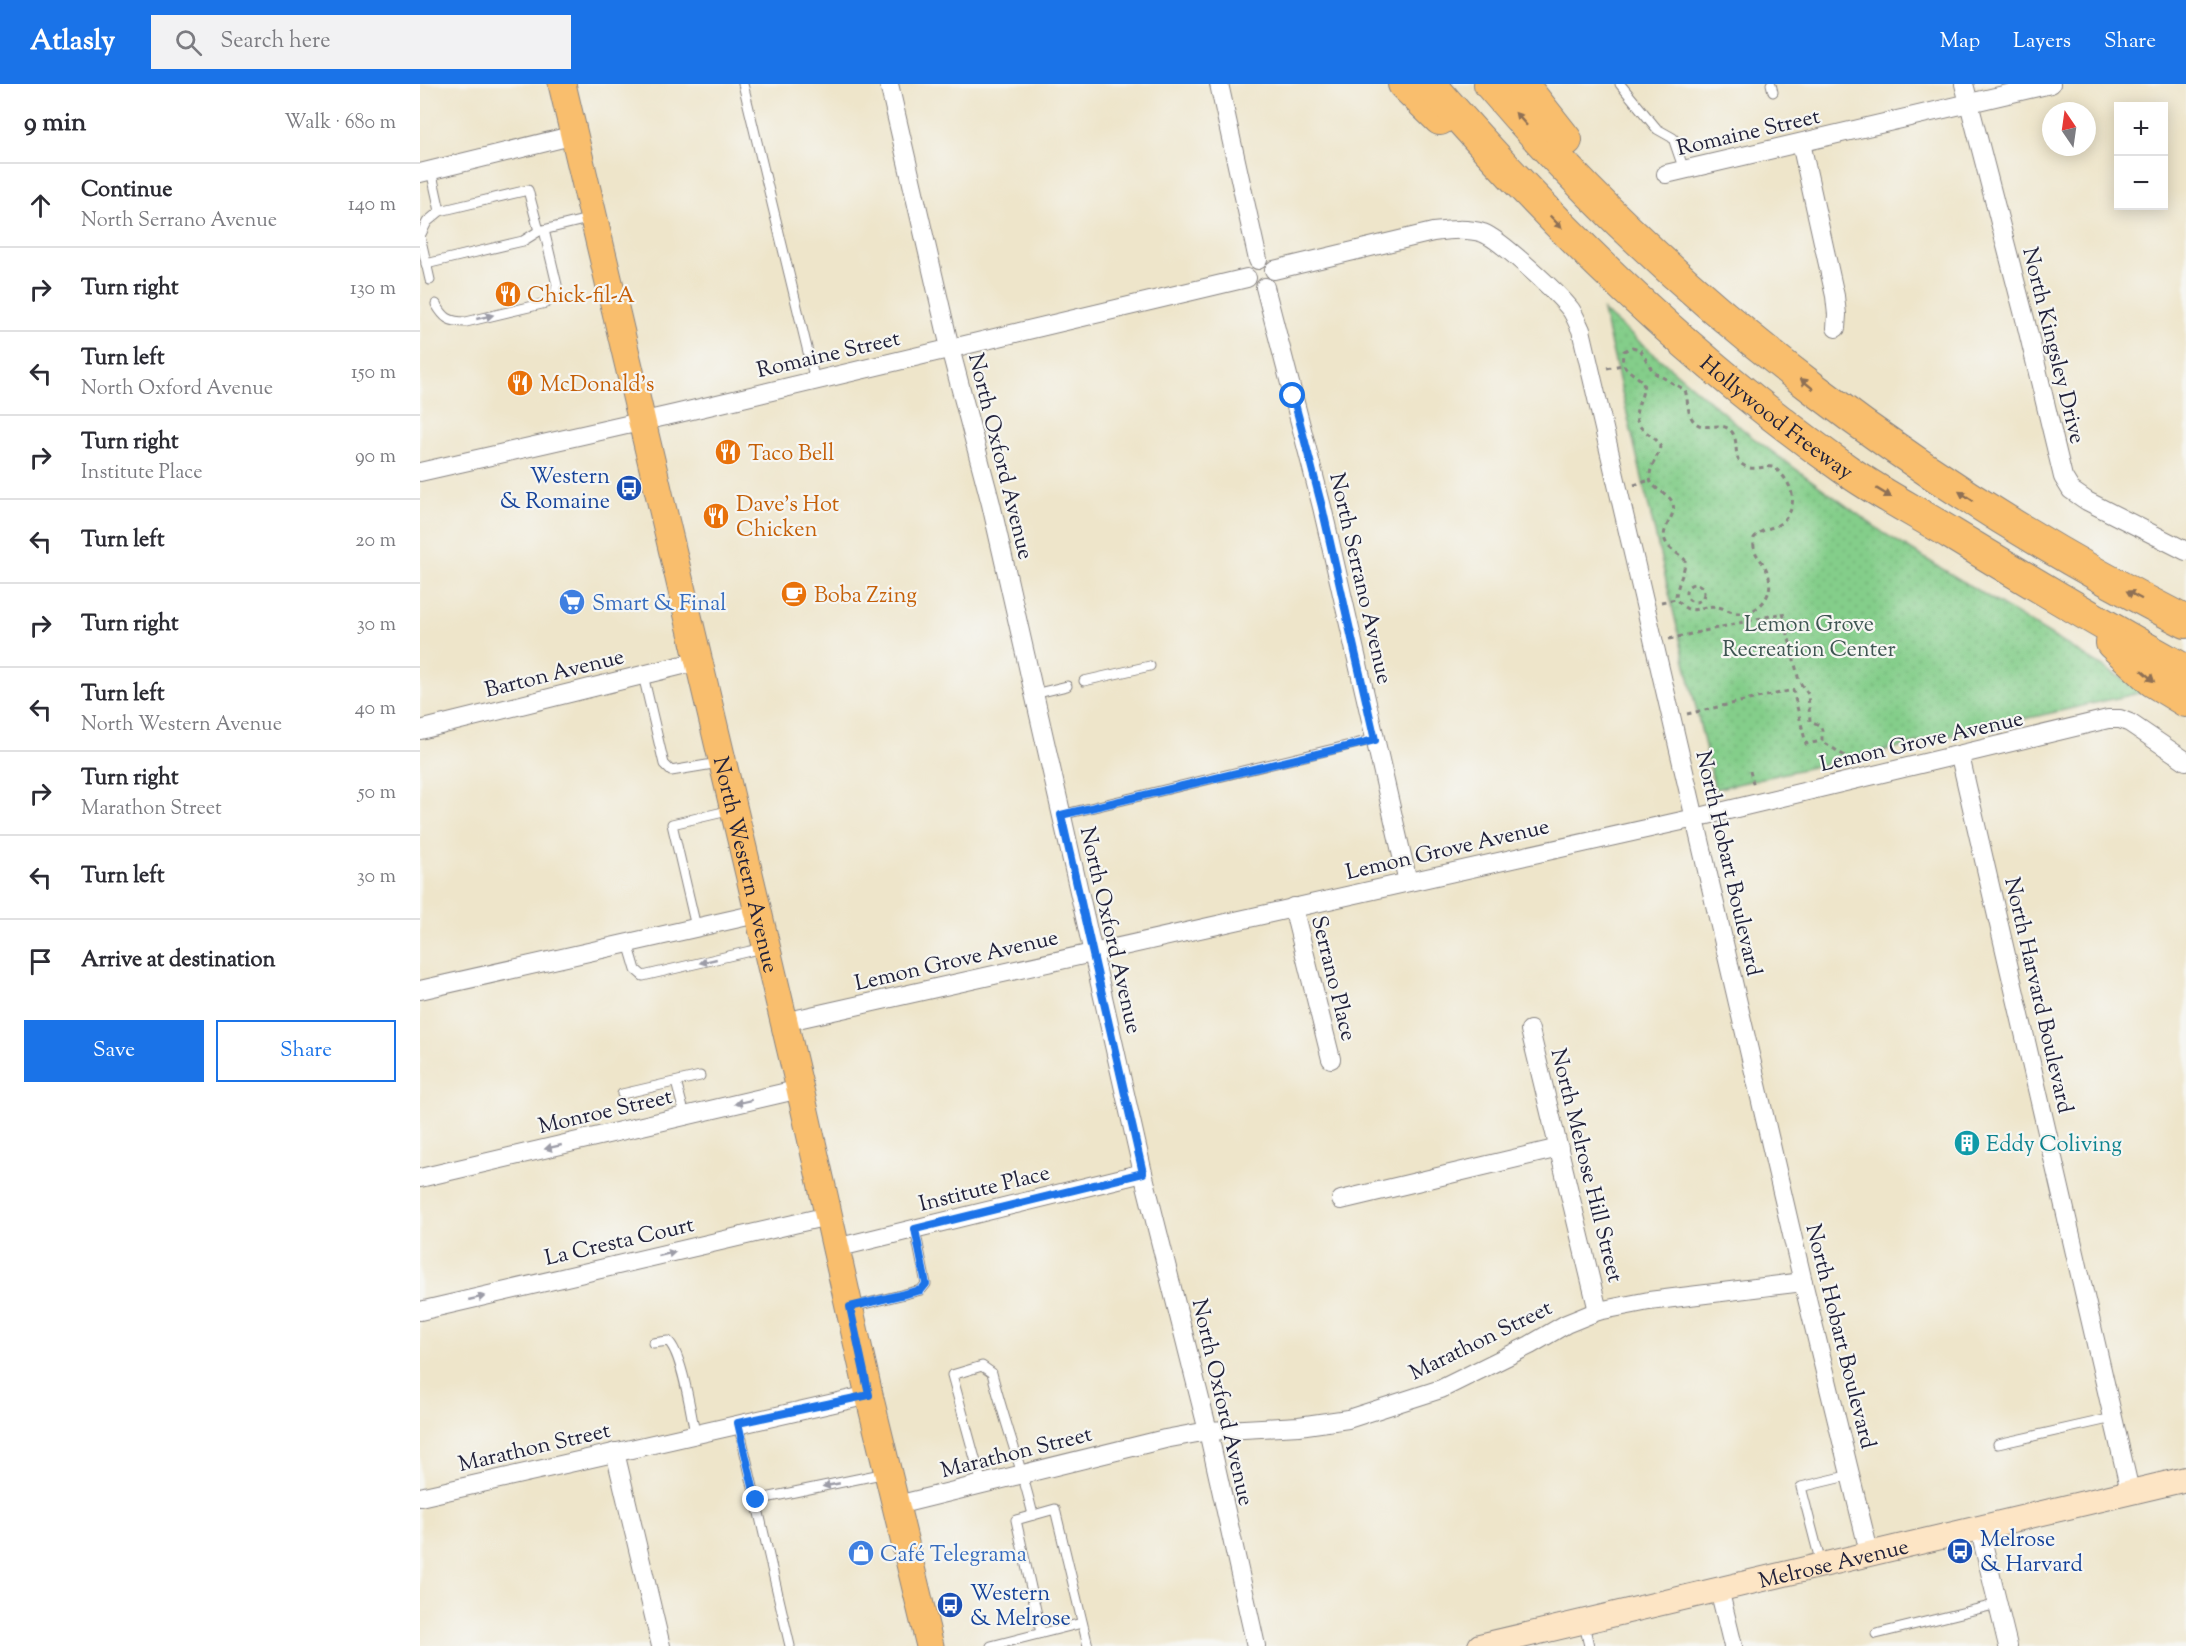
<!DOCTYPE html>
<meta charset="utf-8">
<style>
body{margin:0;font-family:"Sorts Mill Goudy",serif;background:#f2f2f3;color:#2b2b33}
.controls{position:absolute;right:18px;top:18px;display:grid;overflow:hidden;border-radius:0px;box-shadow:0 3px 15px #0003}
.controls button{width:54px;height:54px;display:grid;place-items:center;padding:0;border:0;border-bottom:2px solid #e1e1e2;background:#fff;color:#2b2b33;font:30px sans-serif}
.compass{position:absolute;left:1622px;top:18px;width:54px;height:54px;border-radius:50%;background:#fff;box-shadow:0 3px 15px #0003;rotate:347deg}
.stop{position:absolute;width:18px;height:18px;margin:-14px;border:4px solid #1a73e8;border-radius:50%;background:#fff}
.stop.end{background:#1a73e8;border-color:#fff;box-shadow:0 2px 6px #0008}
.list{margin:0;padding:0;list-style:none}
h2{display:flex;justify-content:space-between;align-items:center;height:78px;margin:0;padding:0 24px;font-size:26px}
h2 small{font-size:20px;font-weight:400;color:#7c7c81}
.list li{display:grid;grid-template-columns:39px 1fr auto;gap:18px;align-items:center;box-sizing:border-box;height:84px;padding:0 24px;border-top:2px solid #e1e1e2}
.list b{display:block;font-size:22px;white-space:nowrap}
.list p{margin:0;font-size:20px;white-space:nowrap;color:#7c7c81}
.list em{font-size:20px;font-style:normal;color:#7c7c81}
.actions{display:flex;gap:12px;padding:18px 24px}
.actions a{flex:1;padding:14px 0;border:2px solid #1a73e8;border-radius:0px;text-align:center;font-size:21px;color:#1a73e8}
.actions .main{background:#1a73e8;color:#fff}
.icon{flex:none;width:33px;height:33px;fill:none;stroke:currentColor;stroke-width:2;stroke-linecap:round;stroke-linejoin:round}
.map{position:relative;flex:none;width:1766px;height:1562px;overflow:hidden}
header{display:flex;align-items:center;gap:36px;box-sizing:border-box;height:84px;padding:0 30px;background:#1a73e8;color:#fff}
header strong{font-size:28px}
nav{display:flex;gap:33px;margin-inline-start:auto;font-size:21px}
.search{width:420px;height:54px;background:#f2f2f3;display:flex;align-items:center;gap:15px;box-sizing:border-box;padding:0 21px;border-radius:0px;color:#7c7c81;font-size:22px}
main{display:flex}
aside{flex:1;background:#fff}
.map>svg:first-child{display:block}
.park{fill:url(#park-dots);stroke:#537862;stroke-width:1.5}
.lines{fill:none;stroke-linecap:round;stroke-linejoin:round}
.lane-casing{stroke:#888482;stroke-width:11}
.street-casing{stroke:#888482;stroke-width:20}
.secondary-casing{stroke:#888482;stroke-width:26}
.primary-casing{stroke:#888482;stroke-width:29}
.highway-casing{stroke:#888482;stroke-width:34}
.path{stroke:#888482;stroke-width:3;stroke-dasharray:4.5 4.5;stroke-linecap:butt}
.lane{stroke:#fff;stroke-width:9}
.street{stroke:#fff;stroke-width:18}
.secondary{stroke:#fde5c5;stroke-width:24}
.primary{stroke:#f9be6d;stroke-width:27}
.highway{stroke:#f9be6d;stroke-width:32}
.oneway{fill:#8e7054}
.oneway2{fill:#9c9ca7}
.route{stroke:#1a73e8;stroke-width:8}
.labels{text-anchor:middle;stroke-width:4.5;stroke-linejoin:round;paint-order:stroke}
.street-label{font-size:22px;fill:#22223b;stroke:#f6f6f2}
.food-label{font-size:22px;fill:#c56008;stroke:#f6f6f2;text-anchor:start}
.transit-label{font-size:22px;fill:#164399;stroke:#f6f6f2;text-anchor:start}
.shop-label{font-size:22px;fill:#366cbe;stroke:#f6f6f2;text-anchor:start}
.park-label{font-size:22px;fill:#3f5653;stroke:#f6f6f2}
.culture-label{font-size:22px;fill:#0d838f;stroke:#f6f6f2;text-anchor:start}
</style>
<header>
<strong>Atlasly</strong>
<div class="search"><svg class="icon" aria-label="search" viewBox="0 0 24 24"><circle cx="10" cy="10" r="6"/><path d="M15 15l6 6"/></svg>Search here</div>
<nav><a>Map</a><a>Layers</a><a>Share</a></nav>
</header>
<main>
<aside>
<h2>9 min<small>Walk · 680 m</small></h2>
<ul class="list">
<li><svg class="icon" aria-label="ahead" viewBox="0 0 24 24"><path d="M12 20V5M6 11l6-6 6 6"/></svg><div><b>Continue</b><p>North Serrano Avenue</p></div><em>140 m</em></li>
<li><svg class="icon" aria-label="right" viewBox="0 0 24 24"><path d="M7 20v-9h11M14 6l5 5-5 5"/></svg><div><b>Turn right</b></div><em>130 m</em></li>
<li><svg class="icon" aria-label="left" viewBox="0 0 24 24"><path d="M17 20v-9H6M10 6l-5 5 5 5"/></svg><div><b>Turn left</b><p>North Oxford Avenue</p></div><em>150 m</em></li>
<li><svg class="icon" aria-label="right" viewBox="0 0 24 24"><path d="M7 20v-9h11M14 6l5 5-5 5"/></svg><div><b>Turn right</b><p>Institute Place</p></div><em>90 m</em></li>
<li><svg class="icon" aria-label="left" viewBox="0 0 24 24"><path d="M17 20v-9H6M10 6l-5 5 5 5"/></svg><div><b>Turn left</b></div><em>20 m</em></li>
<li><svg class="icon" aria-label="right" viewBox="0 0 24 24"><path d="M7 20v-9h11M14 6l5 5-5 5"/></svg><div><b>Turn right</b></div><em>30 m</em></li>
<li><svg class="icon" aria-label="left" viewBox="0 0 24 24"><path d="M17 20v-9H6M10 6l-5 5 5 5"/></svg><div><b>Turn left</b><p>North Western Avenue</p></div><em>40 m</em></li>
<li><svg class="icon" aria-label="right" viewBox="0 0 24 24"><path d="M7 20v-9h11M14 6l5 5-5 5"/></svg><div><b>Turn right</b><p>Marathon Street</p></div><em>50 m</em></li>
<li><svg class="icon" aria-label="left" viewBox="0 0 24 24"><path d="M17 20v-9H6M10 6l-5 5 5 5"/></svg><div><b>Turn left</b></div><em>30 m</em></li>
<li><svg class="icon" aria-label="arrive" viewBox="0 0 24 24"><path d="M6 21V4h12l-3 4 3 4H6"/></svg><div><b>Arrive at destination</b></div></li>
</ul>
<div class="actions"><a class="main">Save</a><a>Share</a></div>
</aside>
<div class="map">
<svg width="1766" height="1562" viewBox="0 0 1766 1562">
<defs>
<pattern id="park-dots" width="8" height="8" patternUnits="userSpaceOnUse" patternTransform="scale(1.5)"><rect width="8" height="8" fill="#84ce8a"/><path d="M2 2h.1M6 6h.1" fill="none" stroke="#72b178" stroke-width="1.8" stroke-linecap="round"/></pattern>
</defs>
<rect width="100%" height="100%" fill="#f6f6f2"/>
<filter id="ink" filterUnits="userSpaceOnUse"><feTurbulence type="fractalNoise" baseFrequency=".0167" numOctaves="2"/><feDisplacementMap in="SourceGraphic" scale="12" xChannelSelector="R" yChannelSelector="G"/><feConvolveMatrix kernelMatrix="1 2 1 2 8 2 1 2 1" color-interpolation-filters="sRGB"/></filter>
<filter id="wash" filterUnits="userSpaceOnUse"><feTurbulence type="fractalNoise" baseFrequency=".008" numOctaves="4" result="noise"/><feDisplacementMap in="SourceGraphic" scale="24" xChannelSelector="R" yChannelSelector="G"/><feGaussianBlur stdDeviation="1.35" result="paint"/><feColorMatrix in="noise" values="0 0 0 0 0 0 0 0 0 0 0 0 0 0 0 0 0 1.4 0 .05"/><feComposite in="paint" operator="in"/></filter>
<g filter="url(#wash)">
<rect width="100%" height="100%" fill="#eee5ca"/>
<path class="park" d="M1183 227 1332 353 1465 450 1724 608 1295 705Z"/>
</g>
<g filter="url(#ink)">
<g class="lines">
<defs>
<g id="lane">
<path d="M323 0 395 297"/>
<path d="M1200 0 1237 45 1253 54 1264 86"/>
<path d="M1351 0 1353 8"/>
<path d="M11 86 20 127"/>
<path d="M0 152 7 138 20 127 108 106 119 147"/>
<path d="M0 152 10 196"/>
<path d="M6 180 103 157 119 147 172 134"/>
<path d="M16 220C24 234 29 238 46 238L126 219 135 211 137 201 124 146"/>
<path d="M223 591 244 680 251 687 299 679"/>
<path d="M664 597 730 582"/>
<path d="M614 610 647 602"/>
<path d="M641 731 955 655"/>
<path d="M276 843 252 740 312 726"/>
<path d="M208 859 216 886 223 892 343 864"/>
<path d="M256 998 265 1032"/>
<path d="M202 1010 280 992"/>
<path d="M432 1223 501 1206 506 1200 495 1145"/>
<path d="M233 1259 248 1257C262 1268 271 1330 275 1349"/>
<path d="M318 1339 370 1562"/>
<path d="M1578 1360 1693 1334"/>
<path d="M562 1400 532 1291 562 1282 572 1289C584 1337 602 1383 613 1431"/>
<path d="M336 1416 466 1389"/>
<path d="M1401 1480 1381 1403 1431 1391"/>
<path d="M1164 1540 1169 1562"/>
<path d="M621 1549 596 1436 635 1425 668 1562"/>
<path d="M1456 1550 1578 1520"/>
<path d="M571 1562 662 1539"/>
</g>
<g id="street">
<path d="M469 0 530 264 571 420 723 1089 788 1347 836 1562"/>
<path d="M799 0 838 176"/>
<path d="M1544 0 1605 235 1643 393 1651 406 1667 417 1766 467"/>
<path d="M1381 59 1415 212 1417 231 1416 244"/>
<path d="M0 89 155 51"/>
<path d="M1246 90 1631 0"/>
<path d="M854 186 1013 148C1030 146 1047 144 1063 149 1080 155 1139 210 1151 226 1155 232 1158 240 1161 246L1383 1198 1449 1468"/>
<path d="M845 203 902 423 988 798"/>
<path d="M0 388 255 330 827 194"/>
<path d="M0 646 279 577"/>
<path d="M1540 672 1710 1407"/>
<path d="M873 823 911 975"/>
<path d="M0 906 337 830"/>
<path d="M364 938 1275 734 1688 635H1700L1710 639 1766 677"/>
<path d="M1110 946 1178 1227"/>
<path d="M0 1094 380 1005"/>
<path d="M921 1116 1139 1064"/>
<path d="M416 1164 723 1089"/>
<path d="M0 1227 408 1132"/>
<path d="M195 1368 241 1562"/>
<path d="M0 1413 449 1311"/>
<path d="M477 1421 745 1355 788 1347 879 1342 928 1335 1021 1305 1110 1261 1146 1240 1178 1227 1229 1217 1383 1198"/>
<path d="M1559 1443 1588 1562"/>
<path d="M1299 1505 1313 1562"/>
</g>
<g id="secondary">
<path id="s1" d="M1060 1562 1766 1395"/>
</g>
<g id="primary">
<path id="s2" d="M142 0 380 1005 449 1311 510 1562"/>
</g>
<g id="highway">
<path d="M984 0 1020 35"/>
<path id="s3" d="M1010 0C1134 143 1272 278 1428 387 1461 410 1498 429 1532 450 1609 497 1687 543 1766 587"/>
<path d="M1070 0C1262 225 1504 404 1766 538"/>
<path d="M1102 0 1146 56"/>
<path d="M1692 559 1733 597 1766 617"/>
</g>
</defs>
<use href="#lane" class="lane-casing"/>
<use href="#street" class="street-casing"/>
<use href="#secondary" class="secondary-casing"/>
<use href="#primary" class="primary-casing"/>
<use href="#highway" class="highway-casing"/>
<g class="path">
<path d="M1212 263 1220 265 1233 288 1265 306C1268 315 1267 325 1271 333 1281 352 1301 334 1312 348 1321 360 1309 379 1330 384 1338 385 1346 382 1353 383 1371 395 1381 420 1363 437 1354 446 1344 442 1334 454 1332 473 1341 472 1347 487 1356 507 1342 529 1320 529 1311 529 1305 524 1298 523 1279 519 1272 536 1256 515 1256 501 1265 490 1265 476 1260 470 1251 467 1247 460 1237 446 1257 434 1253 420 1249 407 1229 406 1230 392 1230 380 1240 372 1240 361 1235 352 1224 349 1219 341 1210 327 1226 313 1223 298 1212 287 1198 285 1204 267Z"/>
<path d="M1187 284 1202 281"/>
<path d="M1214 401 1230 396"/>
<circle cx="1275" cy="509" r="9"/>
<path d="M1241 518 1256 515"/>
<path d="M1249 555 1363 529 1379 597 1388 610 1390 637 1400 641 1402 646V657L1431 676 1432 680"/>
<path d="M1267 630 1373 606 1386 660 1402 657"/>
<path d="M1330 687 1334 703"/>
</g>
<use href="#lane" class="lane"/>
<use href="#street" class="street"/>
<use href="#secondary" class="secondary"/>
<use href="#primary" class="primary"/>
<use href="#highway" class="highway"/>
</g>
<defs><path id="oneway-solid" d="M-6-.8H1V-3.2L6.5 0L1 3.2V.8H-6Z" transform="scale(1.5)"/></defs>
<g class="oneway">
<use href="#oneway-solid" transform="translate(1101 35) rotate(-132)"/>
<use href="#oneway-solid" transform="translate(1136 138) rotate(46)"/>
<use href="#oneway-solid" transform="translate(1387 300) rotate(-141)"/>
<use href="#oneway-solid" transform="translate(1464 409) rotate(31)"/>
<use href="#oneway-solid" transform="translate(1546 412) rotate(-147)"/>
<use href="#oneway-solid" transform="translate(1714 511) rotate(-152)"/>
<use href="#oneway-solid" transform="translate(1728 592) rotate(41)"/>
</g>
<g class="oneway2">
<use href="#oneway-solid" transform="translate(65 233) rotate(-13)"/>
<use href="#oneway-solid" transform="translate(288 877) rotate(167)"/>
<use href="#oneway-solid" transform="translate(323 1018) rotate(167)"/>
<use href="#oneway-solid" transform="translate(133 1063) rotate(167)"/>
<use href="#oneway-solid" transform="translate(247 1170) rotate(-13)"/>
<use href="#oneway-solid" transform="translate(57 1214) rotate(-13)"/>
<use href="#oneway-solid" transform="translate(411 1401) rotate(169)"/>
</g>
</g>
<g class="lines" filter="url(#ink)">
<path class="route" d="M336 1416 318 1339 449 1311 430 1223 501 1206 506 1200 495 1145 723 1089 641 731 955 656 902 423 873 312"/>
</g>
<defs>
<symbol id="restaurant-disc" viewBox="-11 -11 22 22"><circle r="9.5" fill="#e8710a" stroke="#f6f6f2"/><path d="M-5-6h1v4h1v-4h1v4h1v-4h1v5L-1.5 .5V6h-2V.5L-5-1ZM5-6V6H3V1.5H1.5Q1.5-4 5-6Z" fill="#fff"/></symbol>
<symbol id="bus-disc" viewBox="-11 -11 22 22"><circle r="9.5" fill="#1a4fb4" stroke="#f6f6f2"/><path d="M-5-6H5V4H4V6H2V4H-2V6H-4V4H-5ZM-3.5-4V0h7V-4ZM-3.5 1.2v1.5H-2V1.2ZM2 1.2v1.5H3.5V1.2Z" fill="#fff"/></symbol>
<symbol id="cafe-disc" viewBox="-11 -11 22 22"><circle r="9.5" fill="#e8710a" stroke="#f6f6f2"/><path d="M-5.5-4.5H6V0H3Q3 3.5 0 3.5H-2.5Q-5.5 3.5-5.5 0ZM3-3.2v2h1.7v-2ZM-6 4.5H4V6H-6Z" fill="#fff"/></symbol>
<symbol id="supermarket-disc" viewBox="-11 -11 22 22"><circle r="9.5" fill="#3f7fe0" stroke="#f6f6f2"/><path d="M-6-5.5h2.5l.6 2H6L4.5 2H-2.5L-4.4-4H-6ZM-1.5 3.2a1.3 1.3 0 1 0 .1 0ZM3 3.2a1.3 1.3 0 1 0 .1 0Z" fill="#fff"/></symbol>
<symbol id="building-disc" viewBox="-11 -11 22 22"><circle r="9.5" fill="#0f9aa8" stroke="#f6f6f2"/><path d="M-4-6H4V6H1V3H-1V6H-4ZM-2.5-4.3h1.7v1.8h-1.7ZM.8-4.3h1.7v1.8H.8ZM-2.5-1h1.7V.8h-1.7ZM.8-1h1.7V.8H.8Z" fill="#fff"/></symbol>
<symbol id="shop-disc" viewBox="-11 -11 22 22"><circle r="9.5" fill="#3f7fe0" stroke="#f6f6f2"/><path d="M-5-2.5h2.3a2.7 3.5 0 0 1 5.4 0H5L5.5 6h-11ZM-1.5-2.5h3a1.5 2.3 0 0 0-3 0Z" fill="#fff"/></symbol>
</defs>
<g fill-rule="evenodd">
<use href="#restaurant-disc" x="73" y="195" width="30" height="30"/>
<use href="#restaurant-disc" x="85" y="284" width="30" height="30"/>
<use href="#restaurant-disc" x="293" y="353" width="30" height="30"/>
<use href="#bus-disc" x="194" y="389" width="30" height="30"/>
<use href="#restaurant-disc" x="281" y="417" width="30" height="30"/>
<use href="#cafe-disc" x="359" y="495" width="30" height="30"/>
<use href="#supermarket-disc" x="137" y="503" width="30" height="30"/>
<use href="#building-disc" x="1532" y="1044" width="30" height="30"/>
<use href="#bus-disc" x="1525" y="1452" width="30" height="30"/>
<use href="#shop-disc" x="426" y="1454" width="30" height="30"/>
<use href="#bus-disc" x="515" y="1506" width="30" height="30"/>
</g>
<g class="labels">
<g class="street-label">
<text transform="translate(1328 47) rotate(-13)" y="8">Romaine Street</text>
<text transform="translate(1635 261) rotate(76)" y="8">North Kingsley Drive</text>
<text transform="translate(408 269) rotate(-13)" y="8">Romaine Street</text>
<text dy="8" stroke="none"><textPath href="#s3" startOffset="482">Hollywood Freeway</textPath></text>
<text transform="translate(582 372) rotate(76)" y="8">North Oxford Avenue</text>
<text transform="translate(942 494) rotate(77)" y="8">North Serrano Avenue</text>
<text transform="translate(134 588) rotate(-14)" y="8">Barton Avenue</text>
<text transform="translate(1501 656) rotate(-13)" y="8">Lemon Grove Avenue</text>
<text transform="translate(1027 764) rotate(-13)" y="8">Lemon Grove Avenue</text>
<text transform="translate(1310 779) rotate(77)" y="8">North Hobart Boulevard</text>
<text dy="8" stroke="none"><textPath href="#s2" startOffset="802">North Western Avenue</textPath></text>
<text transform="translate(692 846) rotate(77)" y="8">North Oxford Avenue</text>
<text transform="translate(536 875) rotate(-13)" y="8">Lemon Grove Avenue</text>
<text transform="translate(915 894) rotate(76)" y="8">Serrano Place</text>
<text transform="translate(1620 911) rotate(77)" y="8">North Harvard Boulevard</text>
<text transform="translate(185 1026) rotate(-13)" y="8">Monroe Street</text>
<text transform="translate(1168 1081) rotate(76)" y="8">North Melrose Hill Street</text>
<text transform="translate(564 1103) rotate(-14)" y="8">Institute Place</text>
<text transform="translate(199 1156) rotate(-13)" y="8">La Cresta Court</text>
<text transform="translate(1422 1252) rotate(76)" y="8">North Hobart Boulevard</text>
<text transform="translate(1060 1255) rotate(-26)" y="8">Marathon Street</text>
<text transform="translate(804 1318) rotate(77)" y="8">North Oxford Avenue</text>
<text transform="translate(114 1362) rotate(-13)" y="8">Marathon Street</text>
<text transform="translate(596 1367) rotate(-14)" y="8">Marathon Street</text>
<text dy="8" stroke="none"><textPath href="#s1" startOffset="363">Melrose Avenue</textPath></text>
</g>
<g class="food-label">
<text x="107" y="218">Chick-fil-A</text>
<text x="120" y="307">McDonald's</text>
<text x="328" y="376">Taco Bell</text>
<text x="316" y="427">Dave's Hot<tspan x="316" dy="25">Chicken</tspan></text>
<text x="394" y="518">Boba Zzing</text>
</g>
<g class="transit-label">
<text x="190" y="399" text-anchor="end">Western<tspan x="190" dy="25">&amp; Romaine</tspan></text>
<text x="1560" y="1462">Melrose<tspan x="1560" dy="25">&amp; Harvard</tspan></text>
<text x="550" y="1516">Western<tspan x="550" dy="25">&amp; Melrose</tspan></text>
</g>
<g class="shop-label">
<text x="172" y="526">Smart &amp; Final</text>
<text x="460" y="1477">Café Telegrama</text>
</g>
<g class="park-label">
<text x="1389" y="547">Lemon Grove<tspan x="1389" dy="25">Recreation Center</tspan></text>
</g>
<g class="culture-label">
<text x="1566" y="1067">Eddy Coliving</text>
</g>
</g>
</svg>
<div class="controls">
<button>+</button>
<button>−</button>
</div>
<svg class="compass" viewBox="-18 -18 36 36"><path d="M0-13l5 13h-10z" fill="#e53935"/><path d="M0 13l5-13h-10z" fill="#7c7c81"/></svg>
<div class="stop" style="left:873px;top:312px"></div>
<div class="stop end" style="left:336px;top:1416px"></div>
</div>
</main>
